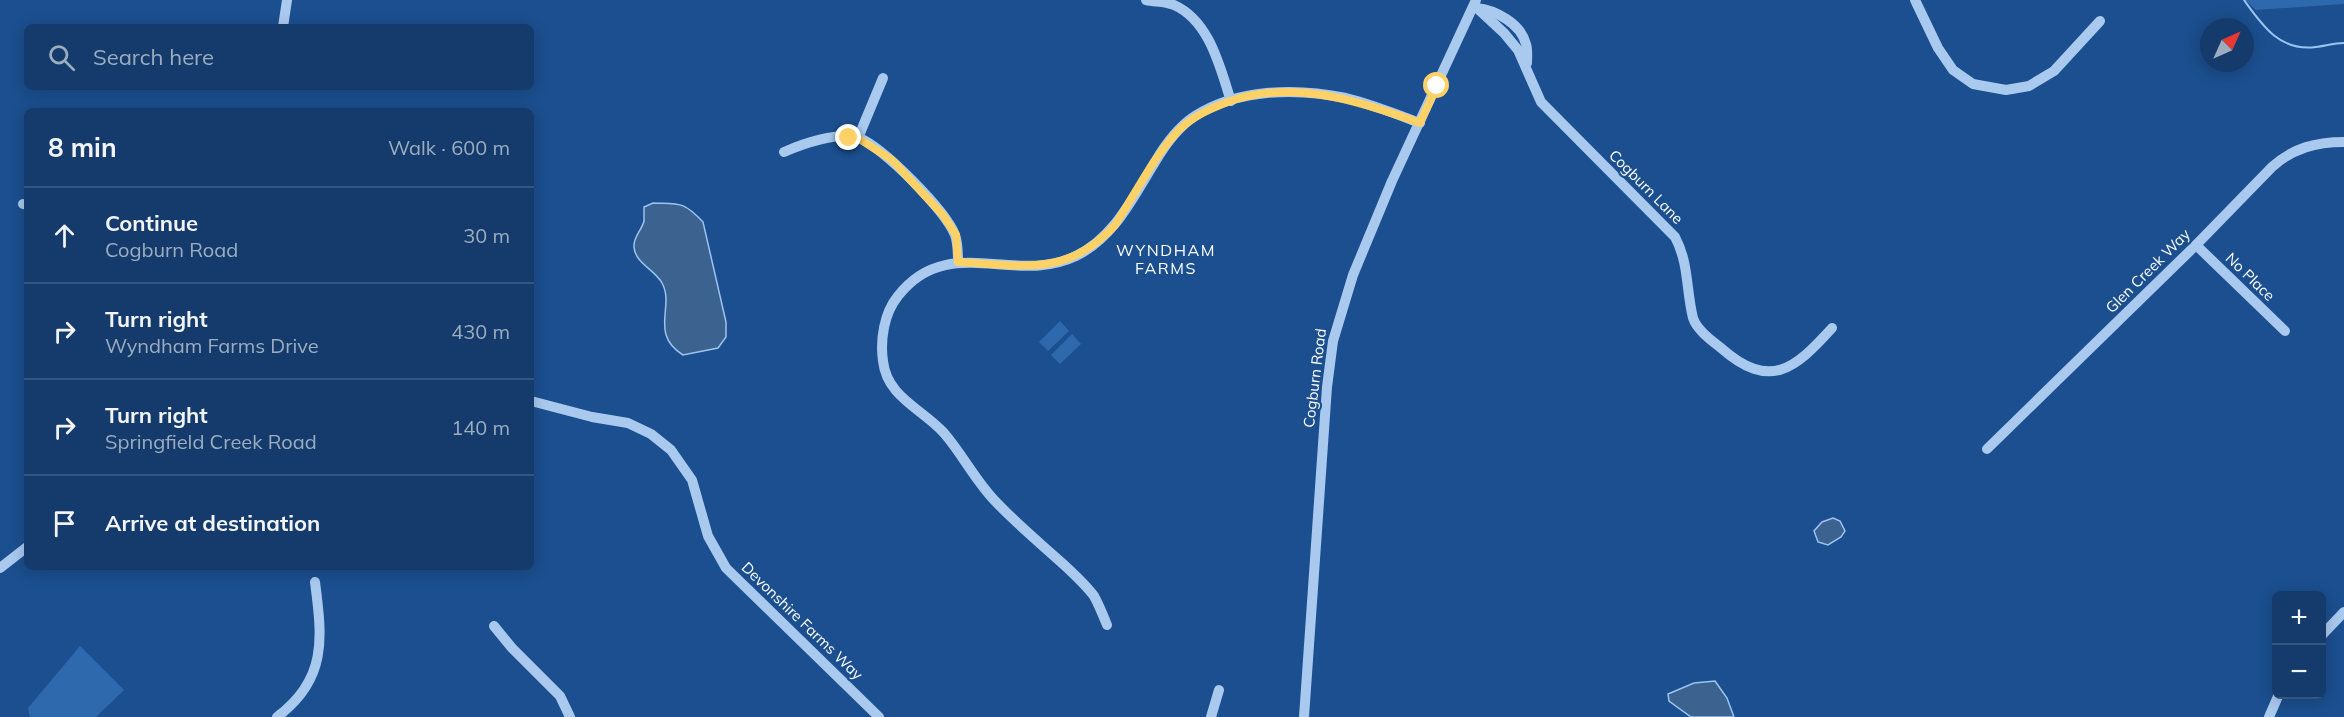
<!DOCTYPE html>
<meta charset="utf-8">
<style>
body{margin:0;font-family:Mulish,sans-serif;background:#214673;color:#f1f3f6}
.controls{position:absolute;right:18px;bottom:18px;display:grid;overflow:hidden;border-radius:9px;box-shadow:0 3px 15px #0003}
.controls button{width:54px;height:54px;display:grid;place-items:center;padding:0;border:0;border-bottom:2px solid #33557e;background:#143b6b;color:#f1f3f6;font:30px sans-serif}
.compass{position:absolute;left:2200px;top:18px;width:54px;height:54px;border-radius:50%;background:#143b6b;box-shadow:0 3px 15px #0003;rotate:45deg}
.stop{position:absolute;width:18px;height:18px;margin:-14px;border:4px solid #ffd166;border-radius:50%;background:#fff}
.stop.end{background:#ffd166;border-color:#fff;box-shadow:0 2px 6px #0008}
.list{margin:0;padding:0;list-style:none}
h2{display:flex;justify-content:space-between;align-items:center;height:78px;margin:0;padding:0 24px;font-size:26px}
h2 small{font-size:20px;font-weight:400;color:#9dadc1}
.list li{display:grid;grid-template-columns:39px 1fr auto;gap:18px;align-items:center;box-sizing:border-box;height:96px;padding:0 24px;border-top:2px solid #33557e}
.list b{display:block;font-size:22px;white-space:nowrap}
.list p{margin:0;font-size:20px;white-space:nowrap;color:#9dadc1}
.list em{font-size:20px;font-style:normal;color:#9dadc1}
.icon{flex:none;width:33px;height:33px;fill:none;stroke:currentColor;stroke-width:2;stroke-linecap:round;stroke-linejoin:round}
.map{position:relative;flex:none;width:2344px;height:717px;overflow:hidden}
.search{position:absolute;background:#143b6b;box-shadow:0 3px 15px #0003;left:24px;top:24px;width:510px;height:66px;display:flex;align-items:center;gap:15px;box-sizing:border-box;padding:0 21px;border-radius:9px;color:#9dadc1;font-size:22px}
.panel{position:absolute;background:#143b6b;box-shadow:0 3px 15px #0003;left:24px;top:108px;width:510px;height:462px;border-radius:9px}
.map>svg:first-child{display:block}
.green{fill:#2e69ad}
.water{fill:#3c6290;stroke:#9cc4f0;stroke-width:1.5}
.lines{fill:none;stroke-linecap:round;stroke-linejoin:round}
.stream{stroke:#9cc4f0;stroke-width:2}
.minor{stroke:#a9c9ee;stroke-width:10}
.route{stroke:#ffd166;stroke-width:8}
.labels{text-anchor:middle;stroke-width:4.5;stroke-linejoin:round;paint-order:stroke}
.street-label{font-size:15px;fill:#fff;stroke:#1b4f8f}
.neighbourhood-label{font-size:16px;letter-spacing:1.5px;fill:#fff;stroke:#1b4f8f}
</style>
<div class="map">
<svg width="2344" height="717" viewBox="0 0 2344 717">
<rect width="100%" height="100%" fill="#1b4f8f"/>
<g class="green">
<path d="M2245 0H2344V4L2256 10Z"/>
<path d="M1060 321 1069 331 1048 351 1039 342Z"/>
<path d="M1072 334 1081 344 1060 364 1051 355Z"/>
<path d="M80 646 124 690 96 717H30L28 708Z"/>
</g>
<g class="water">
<path d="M653 203C680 204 683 201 703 222L726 322V337L718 348 683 355C649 334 675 306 662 283 655 270 635 263 634 247 633 237 642 230 644 221 644 217 644 211 644 207Z"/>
<path d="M1833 518 1840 521 1845 531 1841 537 1828 545 1818 542 1814 531 1822 522Z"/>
<path d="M1715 681 1727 698 1734 717H1691L1669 701 1668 694 1694 683Z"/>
</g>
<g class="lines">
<path class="stream" d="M2244 0C2262 25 2280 52 2316 47 2325 46 2334 43 2344 43"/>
<g class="minor">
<path d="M1146 0C1155 2 1165 1 1174 5 1210 21 1220 68 1231 101"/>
<path d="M1915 0 1938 48 1953 70 1973 84 2006 90 2029 86 2054 71 2100 21"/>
<path d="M1477 8 1504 33 1518 50 1541 102 1675 237C1689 263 1686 290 1693 318 1697 330 1711 340 1721 348 1770 391 1795 369 1832 328"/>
<path d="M1477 8C1496 10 1521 24 1526 44 1528 50 1527 57 1527 63"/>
<path d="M283 27 287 0"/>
<path d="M858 138 883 78"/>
<path d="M784 152C802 144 839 131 859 138 883 147 946 211 955 235 958 243 958 253 958 262"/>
<path d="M23 204 27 205"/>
<path d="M2196 245 2285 331"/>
<path d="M531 401 592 417 628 423 651 434 671 450 692 480 708 536 726 568 879 717"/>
<path d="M1987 449 2196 245 2272 167C2293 148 2316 142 2344 142"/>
<path d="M0 568 27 547"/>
<path d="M1107 625C1103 615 1099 605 1094 596 1085 584 1073 573 1062 563 1040 543 1017 524 997 503 976 482 963 455 944 433 921 408 887 397 883 361 880 340 884 313 898 296 948 232 1014 286 1076 256 1115 237 1133 197 1155 162 1165 145 1178 127 1195 116 1239 88 1298 88 1346 98 1371 104 1396 114 1420 123"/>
<path d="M494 626 512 648 560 696 570 717"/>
<path d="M2322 635 2344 612"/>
<path d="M277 717C328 679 322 637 315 582"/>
<path d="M1211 717 1219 690"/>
<path d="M1304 717 1327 387 1333 341 1353 275 1392 181 1476 0"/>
<path d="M2269 717 2279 694"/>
</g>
</g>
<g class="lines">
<path class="route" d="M849 138H858L892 160 943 215 956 235 958 262C1021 265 1067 278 1115 225 1134 196 1155 155 1178 131 1192 117 1207 110 1225 103 1290 78 1357 100 1420 123L1437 86"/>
</g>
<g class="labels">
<g class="street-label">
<text transform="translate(1646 187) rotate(45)" y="5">Cogburn Lane</text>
<text transform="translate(2148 271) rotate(-45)" y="5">Glen Creek Way</text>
<text transform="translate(2250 277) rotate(44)" y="5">No Place</text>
<text transform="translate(1315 378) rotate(-83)" y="5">Cogburn Road</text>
<text transform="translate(802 621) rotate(44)" y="5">Devonshire Farms Way</text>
</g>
<g class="neighbourhood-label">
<text x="1166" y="256">WYNDHAM<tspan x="1166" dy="18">FARMS</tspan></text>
</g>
</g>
</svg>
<div class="controls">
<button>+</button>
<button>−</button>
</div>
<svg class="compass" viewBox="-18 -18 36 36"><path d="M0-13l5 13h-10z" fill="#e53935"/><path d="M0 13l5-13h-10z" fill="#9dadc1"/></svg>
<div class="stop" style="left:1437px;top:86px"></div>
<div class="stop end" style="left:849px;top:138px"></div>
<div class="search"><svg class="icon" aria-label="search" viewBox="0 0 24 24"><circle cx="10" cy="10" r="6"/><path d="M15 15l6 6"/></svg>Search here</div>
<section class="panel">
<h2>8 min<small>Walk · 600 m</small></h2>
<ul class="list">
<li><svg class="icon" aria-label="ahead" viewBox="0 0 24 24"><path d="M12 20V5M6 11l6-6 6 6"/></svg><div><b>Continue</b><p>Cogburn Road</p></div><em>30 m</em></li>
<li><svg class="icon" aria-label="right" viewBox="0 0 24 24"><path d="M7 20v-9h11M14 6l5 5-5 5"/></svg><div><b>Turn right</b><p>Wyndham Farms Drive</p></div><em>430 m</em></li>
<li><svg class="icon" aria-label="right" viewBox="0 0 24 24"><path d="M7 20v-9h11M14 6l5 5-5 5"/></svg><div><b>Turn right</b><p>Springfield Creek Road</p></div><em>140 m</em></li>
<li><svg class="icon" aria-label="arrive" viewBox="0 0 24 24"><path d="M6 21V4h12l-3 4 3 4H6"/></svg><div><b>Arrive at destination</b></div></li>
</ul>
</section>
</div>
